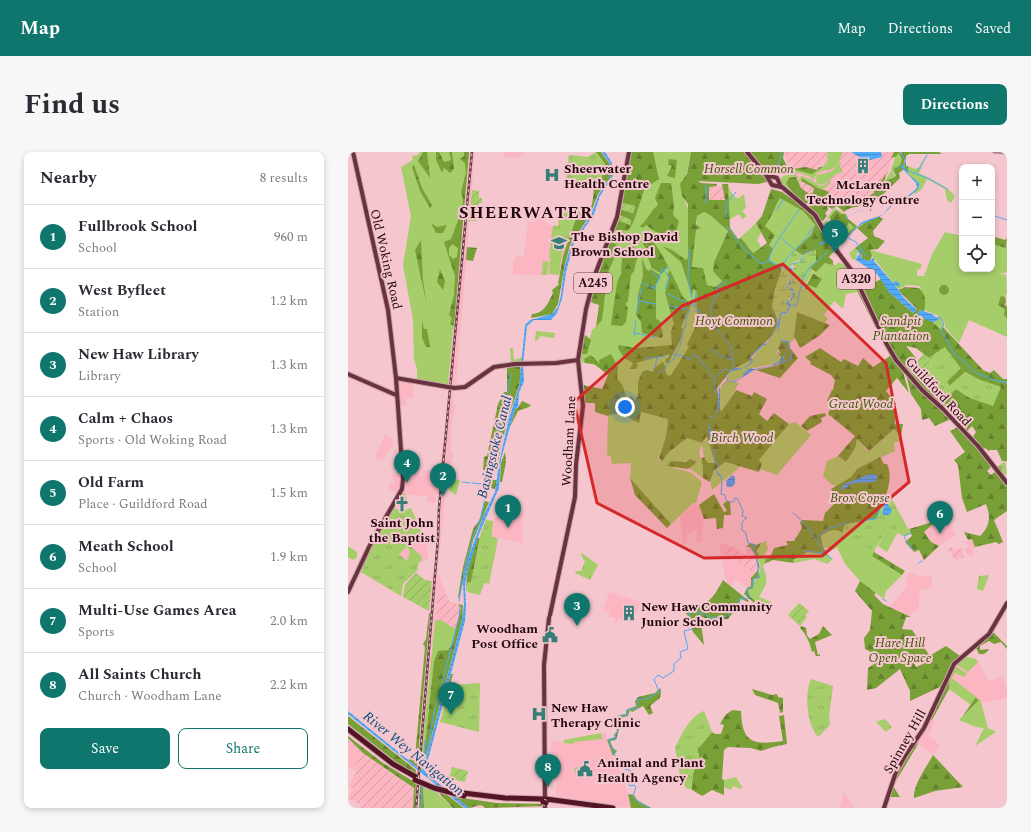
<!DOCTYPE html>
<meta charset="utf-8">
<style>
body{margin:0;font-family:Spectral,serif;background:#f7f7f7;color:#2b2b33}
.controls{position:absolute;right:12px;top:12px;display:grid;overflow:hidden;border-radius:8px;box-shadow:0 2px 6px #0003}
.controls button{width:36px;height:36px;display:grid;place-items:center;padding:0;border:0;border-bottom:1px solid #e1e1e2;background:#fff;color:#2b2b33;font:20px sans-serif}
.you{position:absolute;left:277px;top:255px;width:14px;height:14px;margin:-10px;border:3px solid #fff;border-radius:50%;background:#1a73e8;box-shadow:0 0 0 6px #1a73e833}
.badge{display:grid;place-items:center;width:26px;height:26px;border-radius:50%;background:#0f766e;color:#fff;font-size:13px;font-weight:700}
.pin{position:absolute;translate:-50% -33px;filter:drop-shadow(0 1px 2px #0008)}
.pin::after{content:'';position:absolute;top:21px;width:14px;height:12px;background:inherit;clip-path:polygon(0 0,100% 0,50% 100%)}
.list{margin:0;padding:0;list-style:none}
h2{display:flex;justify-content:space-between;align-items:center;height:52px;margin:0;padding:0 16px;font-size:17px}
h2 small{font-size:13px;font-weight:400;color:#7c7c81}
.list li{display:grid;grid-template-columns:26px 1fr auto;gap:12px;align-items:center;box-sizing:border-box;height:64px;padding:0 16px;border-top:1px solid #e1e1e2}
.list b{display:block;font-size:15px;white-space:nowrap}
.list p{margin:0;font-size:13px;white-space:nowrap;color:#7c7c81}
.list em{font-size:13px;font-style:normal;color:#7c7c81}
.actions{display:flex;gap:8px;padding:12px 16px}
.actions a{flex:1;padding:9px 0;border:1px solid #0f766e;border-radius:8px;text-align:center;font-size:14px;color:#0f766e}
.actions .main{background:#0f766e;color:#fff}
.icon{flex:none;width:22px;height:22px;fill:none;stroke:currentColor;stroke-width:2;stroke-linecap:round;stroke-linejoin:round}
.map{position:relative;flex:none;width:659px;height:656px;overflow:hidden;border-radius:8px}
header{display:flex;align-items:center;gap:24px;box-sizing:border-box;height:56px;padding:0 20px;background:#0f766e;color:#fff}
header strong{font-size:19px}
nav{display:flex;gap:22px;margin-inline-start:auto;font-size:14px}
.intro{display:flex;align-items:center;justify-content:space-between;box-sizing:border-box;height:96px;padding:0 24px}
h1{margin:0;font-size:28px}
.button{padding:10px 18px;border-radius:8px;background:#0f766e;color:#fff;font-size:14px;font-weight:700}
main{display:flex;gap:24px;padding:0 24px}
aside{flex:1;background:#fff;border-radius:8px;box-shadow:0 2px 6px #0003}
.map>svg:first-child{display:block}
.built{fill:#fbb6c2}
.industrial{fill:url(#industrial-furrows)}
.grass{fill:#a5cd6a;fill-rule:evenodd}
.forest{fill:url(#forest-firs);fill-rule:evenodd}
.wetland{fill:url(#wetland-marsh)}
.cemetery{fill:url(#cemetery-stones)}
.park{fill:url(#park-tufts);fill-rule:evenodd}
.garden{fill:url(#garden-furrows)}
.water{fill:url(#water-rules);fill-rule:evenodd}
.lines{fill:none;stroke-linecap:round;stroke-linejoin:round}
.stream{stroke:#51aaf7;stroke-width:1}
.taxiway{stroke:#aa838a;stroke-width:3}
.major-casing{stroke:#cfa4ab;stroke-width:6}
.highway-casing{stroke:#cfa4ab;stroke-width:7}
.major{stroke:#68323e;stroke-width:4}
.highway{stroke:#541627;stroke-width:5}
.rail-casing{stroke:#604046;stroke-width:2.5}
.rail{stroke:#f5c6cd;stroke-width:1;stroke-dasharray:3;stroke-linecap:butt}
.major-bridge-casing{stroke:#cfa4ab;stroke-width:6;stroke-linecap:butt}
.highway-bridge-casing{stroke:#cfa4ab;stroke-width:7;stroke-linecap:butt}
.major-bridge{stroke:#68323e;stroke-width:4}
.highway-bridge{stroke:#541627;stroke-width:5}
.marked{fill:#d62828;fill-opacity:0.2;stroke:#d62828;stroke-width:3;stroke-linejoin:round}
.labels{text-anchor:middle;stroke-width:4;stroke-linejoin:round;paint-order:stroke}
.shield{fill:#f5c6cd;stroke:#614147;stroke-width:1}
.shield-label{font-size:12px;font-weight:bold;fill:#22080e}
.poi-label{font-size:13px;font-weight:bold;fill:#22080e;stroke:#f5c6cd;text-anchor:start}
.park-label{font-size:13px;font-style:italic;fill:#3c5508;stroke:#f5c6cd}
.street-label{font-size:13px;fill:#22080e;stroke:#f5c6cd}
.water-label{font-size:14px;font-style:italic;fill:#074b7c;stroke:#f5c6cd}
.district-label{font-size:17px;font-weight:bold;letter-spacing:1px;fill:#22080e;stroke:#f5c6cd}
</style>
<header>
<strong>Map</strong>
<nav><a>Map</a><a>Directions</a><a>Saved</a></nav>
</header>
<div class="intro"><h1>Find us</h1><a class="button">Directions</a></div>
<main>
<aside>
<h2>Nearby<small>8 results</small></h2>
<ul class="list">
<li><span class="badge">1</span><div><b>Fullbrook School</b><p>School</p></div><em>960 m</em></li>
<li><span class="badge">2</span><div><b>West Byfleet</b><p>Station</p></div><em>1.2 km</em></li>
<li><span class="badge">3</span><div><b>New Haw Library</b><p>Library</p></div><em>1.3 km</em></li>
<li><span class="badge">4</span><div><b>Calm + Chaos</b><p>Sports · Old Woking Road</p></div><em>1.3 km</em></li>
<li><span class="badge">5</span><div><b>Old Farm</b><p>Place · Guildford Road</p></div><em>1.5 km</em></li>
<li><span class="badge">6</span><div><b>Meath School</b><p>School</p></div><em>1.9 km</em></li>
<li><span class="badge">7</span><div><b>Multi-Use Games Area</b><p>Sports</p></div><em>2.0 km</em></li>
<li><span class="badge">8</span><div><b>All Saints Church</b><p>Church · Woodham Lane</p></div><em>2.2 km</em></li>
</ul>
<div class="actions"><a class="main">Save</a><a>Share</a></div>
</aside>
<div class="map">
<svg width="659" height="656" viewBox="0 0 659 656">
<defs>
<pattern id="industrial-furrows" width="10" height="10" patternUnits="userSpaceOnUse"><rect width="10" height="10" fill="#fbb6c2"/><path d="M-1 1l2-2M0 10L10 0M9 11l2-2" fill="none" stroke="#d79ba6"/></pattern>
<pattern id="forest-firs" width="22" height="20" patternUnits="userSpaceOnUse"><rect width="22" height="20" fill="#79a036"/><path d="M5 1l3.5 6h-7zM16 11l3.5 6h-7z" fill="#63802c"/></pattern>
<pattern id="wetland-marsh" width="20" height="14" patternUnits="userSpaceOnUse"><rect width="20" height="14" fill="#a5cd6a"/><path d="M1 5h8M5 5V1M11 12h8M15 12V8" fill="none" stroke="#8eaf5b"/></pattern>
<pattern id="cemetery-stones" width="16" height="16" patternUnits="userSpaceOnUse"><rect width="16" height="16" fill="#a5cd6a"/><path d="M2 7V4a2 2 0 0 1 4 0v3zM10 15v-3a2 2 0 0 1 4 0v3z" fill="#8eaf5b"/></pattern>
<pattern id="park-tufts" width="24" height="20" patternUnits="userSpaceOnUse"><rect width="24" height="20" fill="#a5cd6a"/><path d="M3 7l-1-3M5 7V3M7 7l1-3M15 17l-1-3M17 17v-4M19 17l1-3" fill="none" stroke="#8eaf5b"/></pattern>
<pattern id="garden-furrows" width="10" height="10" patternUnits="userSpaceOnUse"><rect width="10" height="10" fill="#a5cd6a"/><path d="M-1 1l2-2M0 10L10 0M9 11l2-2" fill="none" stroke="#8eaf5b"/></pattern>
<pattern id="water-rules" width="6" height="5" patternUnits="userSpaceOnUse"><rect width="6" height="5" fill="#51aaf7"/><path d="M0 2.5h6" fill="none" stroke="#4691d3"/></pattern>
</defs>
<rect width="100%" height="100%" fill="#f5c6cd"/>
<g class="built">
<path d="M121 0H127L108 234 100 233Z"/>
<path d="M154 0H177L170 6 156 5 157 0Z"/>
<path d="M212 58 230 60 215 104 211 123H165V109L169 104H176L180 70H187L188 65 197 66 199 73 210 74Z"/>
<path d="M50 227 65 230 66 246H57L58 254H51Z"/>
<path d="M100 237 106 238 105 252 108 253 103 275V301H105L104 310 100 312 90 419 84 416 87 414 91 342H88V351L79 350V344L50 342 41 337V334L43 330 46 332 47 330 44 325 50 318 46 299 49 298V296L55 295 56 305 69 306V311H72L71 325H74L75 318H91L95 288H97Z"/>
<path d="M37 283 44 286 45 294 41 297 34 309 27 305Z"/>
<path d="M345 351 351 353 356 367 353 390 348 391 349 378 344 377 343 380 339 381 338 392H335L332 364Z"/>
<path d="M175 361 174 391 145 385V366Z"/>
<path d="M600 367 608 383 591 394 583 390 576 380 588 370Z"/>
<path d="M74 382 80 398V407L71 410 69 420 51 402Z"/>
<path d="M624 387 627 395 625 399 626 403 621 404 619 402 617 397 621 395 619 391H614Z"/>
<path d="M371 391 379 393 376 399 408 422 404 434 400 435 388 428 383 434 378 429Z"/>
<path d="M85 419 90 421 97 440 89 443 74 617 67 613Z"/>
<path d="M560 420 572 424H584V434L581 437 572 438 570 458 563 461V465L542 455 558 436Z"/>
<path d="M261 440 294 450 284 468 270 466 269 471H266L267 466 261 465V460L255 459Z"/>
<path d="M616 504 628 507 640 528 644 529 654 524 659 537V546L634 551 632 547 630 548 602 524 608 512Z"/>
<path d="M582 567 587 570 580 583 592 593 585 603 568 590Z"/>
<path d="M258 580 261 595 275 627 283 656 208 644 209 628 204 627 202 610 204 588 215 591 216 588Z"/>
<path d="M0 591 14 603 4 618 0 615Z"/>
<path d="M496 640 504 652 507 656H492Z"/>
</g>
<g class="industrial">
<path d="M436 0H546L540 21 522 47 514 53 502 55 496 60 489 54 484 57 479 54 480 58 477 61 479 64 474 69 464 57 447 44 437 22 430 23 431 19 440 15Z"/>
<path d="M375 34 377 48H361V35Z"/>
<path d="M379 393 388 396 398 403H399L398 395 402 394 407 403 411 417 408 422 376 400Z"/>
<path d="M604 395 606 398 613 395 616 405 607 408 600 397Z"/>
<path d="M97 440 102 450 110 452 113 456 107 477 95 469H87L89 443Z"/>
<path d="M0 587 16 601 66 636 65 656H12L13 653 0 646 5 637 1 634 8 620 4 618 14 603 0 591Z"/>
</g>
<g class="grass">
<path d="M72 0H121L100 233 69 228V217L66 207 65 168 55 113 63 64 53 15 65 8 64 4 70 3Z"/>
<path d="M305 0H343L334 44C348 64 343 106 341 130L349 137 353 187 323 226 293 256 263 241 264 216 232 210C233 198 242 190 244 178L251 172 260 133 258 125 264 108 286 69 297 36Z"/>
<path d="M480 0H495C486 20 490 15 470 20L466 27 456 22 445 20 444 16 445 18C465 19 466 27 480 8L479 5Z"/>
<path d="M579 3 571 21 599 36 607 44 603 51 599 48 597 37 579 27 574 37 568 42 565 41 571 33 560 22V14L567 17 572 15Z"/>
<path d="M493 9 492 15 495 20C483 22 481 31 473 33L469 31 468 27 469 23 483 20Z"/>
<path d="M445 22 450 24 453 36 449 25 441 26 438 31 441 37 452 46 436 37 432 29 435 24Z"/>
<path d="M452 24 462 27 472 34 478 33 482 28 483 31 476 37 470 36 454 26V29L456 30H453Z"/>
<path d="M380 32C382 39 384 45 391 46L396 42 398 56 394 59 399 64 394 67 391 62 381 68Z"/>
<path d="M432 45 456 59 467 73 463 83 447 98 434 117 419 107 421 93 417 74C424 65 426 56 432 45Z"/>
<path d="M486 56 497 62H493L488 58 482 65 486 74 481 77 478 75 479 79 475 71 479 68 481 74 484 73 482 67 479 66Z"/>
<path d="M356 60 362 63 380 79 366 110 374 129 368 135 359 133 344 115 348 78 353 76 349 72V64Z"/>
<path d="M408 71 414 79 409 88 413 95 405 101 401 95 390 88Z"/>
<path d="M501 71 507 75 499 85 493 89 495 84 491 86V83Z"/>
<path d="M597 80 614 84V117H644V92L659 95V120L652 122 658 123C659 130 658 133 659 140L657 145H653L659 157V185L621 168 611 191 597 175V171L591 164 576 158 577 154 572 134 559 133 550 137 521 100 522 98 526 99 574 112 572 118 569 117V124H576L584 102Z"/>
<path d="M203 87 216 89 211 123 201 122 202 108 204 107 201 106Z"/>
<path d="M507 96 510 97 508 108 504 107 501 101Z"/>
<path d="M195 109 201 110 199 123H194Z"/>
<path d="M491 110 497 114 510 140 498 142 495 157 486 149 476 163 480 167 477 171 449 160 446 184 447 187 442 191 433 189 428 201 433 205 430 211 401 217 392 226 383 229 391 231 373 261C373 248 366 235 380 229V222L397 210 403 208 414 194 419 192 430 172 431 176 433 161 438 162 442 154 449 153 456 125 461 116 466 120 477 111 488 113ZM465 120 474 127 457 133Z"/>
<path d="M188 179 207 181 206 186 192 184 190 188 187 189Z"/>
<path d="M162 196H165L166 208 172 206 175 203V210H163Z"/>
<path d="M292 260 320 267 318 284 310 307 313 310 320 301 339 286 354 291 360 284C363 293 364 302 367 311H360L356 305 354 293C348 302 354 306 355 315 356 319 355 323 355 326L341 316 349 310 342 307C336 311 326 311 319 314L342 320 354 330 348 351H345L323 372 282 326 283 311 264 312 263 304 259 303 260 264C271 258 280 267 291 270Z"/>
<path d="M447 270 463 283 429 323 412 317 414 312 411 308 441 272Z"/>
<path d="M546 277 553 284 552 289 546 291 547 299 509 317 503 325 488 334 483 332 475 324 479 309 490 304 498 310 509 287 519 299Z"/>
<path d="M377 310 392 315 364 338C360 325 367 318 377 310Z"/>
<path d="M54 341 57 342 61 353 57 354V349H52L51 354 48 353Z"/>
<path d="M541 374 550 380 539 400 530 394Z"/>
<path d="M488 377 527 399 524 404 554 423 538 439 536 447 512 429 497 412 489 395 486 398 475 395 473 384 484 378Z"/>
<path d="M418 389 420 397 415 406H418L420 403 422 405C408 415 421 419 418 431 417 436 413 441 411 445L423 450 417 459 407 452 409 449 402 445 400 438 405 435C405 428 410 424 412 418 415 408 404 408 413 391Z"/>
<path d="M0 394 9 400V405L5 408 0 405Z"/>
<path d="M460 400 480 403 484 407 480 412 466 407 446 411 445 408Z"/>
<path d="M89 468 95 469 107 477 109 469 110 471 103 496 97 499H90L86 509 74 618H72L87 469Z"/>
<path d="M616 504 628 507 630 510 620 520 608 512Z"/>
<path d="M607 514 619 521 616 525 607 521 604 526 628 545 623 553 601 537 602 524Z"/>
<path d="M632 547 640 576 648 580 627 594 636 576 628 575 611 568Z"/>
<path d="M253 581 254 587 226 590 225 592 215 591 216 588Z"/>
<path d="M209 603 211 610 207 611 208 620 203 621 202 610 206 604Z"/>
<path d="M236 614 238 622 228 623 230 622V617L227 621 226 617 231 615 234 623 232 615Z"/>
<path d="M388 625 394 635 393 637 385 634 383 638 376 635V628Z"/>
<path d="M75 634 87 639 105 656H76Z"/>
</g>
<g class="forest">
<path d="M75 0H79L82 26 70 9Z"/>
<path d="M88 0H91L96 10 103 8 101 0H104L106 17 102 21 96 16 94 21 88 8Z"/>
<path d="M116 0H121L106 174 102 172 104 166 101 163 106 143 107 124 96 90 103 87 114 58 115 47 113 40 118 21 117 11 112 7 116 4ZM104 92 110 96 109 105 105 107 101 103V96Z"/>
<path d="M248 0H253L262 12 263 24 250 42 242 63 222 93 216 117 210 152 204 162 183 166 184 162C197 161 200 151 205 141L204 138 210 133H212L210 132 215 104 230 60 239 61C246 55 245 42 246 33H247L259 15Z"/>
<path d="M283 0H305L311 27 297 36 286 69 280 79 266 78 270 68 282 73 283 68 271 63 272 57 285 61 287 54 274 51Z"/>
<path d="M343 0H436L435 6 440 16 437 19H431L426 22 419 21 417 23 419 30 410 32 350 29 353 31 369 32 368 34 361 35V48H377L374 32H380L382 76 390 87 393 86 405 101 419 91 408 71 414 64 423 37 434 40 465 62 487 98 481 105 485 109V113L477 111 468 120 461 116 468 110V98L455 103 468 96 454 103 447 98 463 83 467 73 455 59 432 46C426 56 424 65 417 74L427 83 421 93 425 97 420 107 434 117 427 138 424 156C440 176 414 192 402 206L403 208 383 218 369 236 373 260 388 238 404 244 406 240 419 247 411 262 419 269 426 261 441 272 411 308 414 312 411 320 377 310 366 319 362 330 355 326V315L353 307 356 305 360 311H367L359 284 354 291 339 286 320 301 314 310 311 306 318 284 320 267 293 260 291 271C281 267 272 258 260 264L247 260V251H237L235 233 254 237 260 223 246 212 237 211 236 207 243 203 252 212 251 208 263 202 270 215 269 226 275 234 279 249H282L281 245 283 244 287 248 290 244V230L294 220 299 218 305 220 306 216 315 210 318 216 317 219 320 224 323 223 341 195 339 193C341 186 346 180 348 173 351 162 347 150 349 140L345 137 344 144 333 110 314 94 324 98 338 108 340 106V52L334 44 332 32 339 22ZM356 60 362 63 380 79 366 110 365 119 374 129 368 135 359 133 355 116 344 115 348 78 353 76 348 72 349 64Z"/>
<path d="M546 0H552L557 8 554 15 556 17 551 21 552 26 527 50 522 60C522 52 524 39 535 36L538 28 548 24 545 17 554 6 552 4 543 6Z"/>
<path d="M553 0H591L594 2H561L558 4V14H560V21L556 15 558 8Z"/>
<path d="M321 7 329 8 327 26 319 24 324 14 320 13Z"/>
<path d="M66 13 74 36 84 53 82 56 72 39 64 15Z"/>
<path d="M458 15 469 18 471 15H475L464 22 444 17Z"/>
<path d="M538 22C539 29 524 47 516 52 508 57 504 53 496 60L489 54 484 57 479 54 480 58 477 61 479 64 475 69H474C465 57 442 41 438 31L441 26 448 25 453 36 461 42 465 41 466 36 453 29 454 26 470 36 479 39 491 50 504 54 507 51 514 52V48H520L521 44 526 41 525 36 529 35V31L534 28Z"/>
<path d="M313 31H323L326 54 325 63 331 69 329 77 332 82 330 91 323 85 306 79 298 73 295 76 292 74C300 68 302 59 310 53L307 46Z"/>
<path d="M488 58 493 62H498L499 66 509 74 499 85 498 83 506 75 501 71 490 85 491 86 495 84 493 89H484L478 75 481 77 485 75 482 65Z"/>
<path d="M531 65 535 67 525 79 526 84 537 89 530 97 522 98 524 104 522 109 514 107V103L507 96 520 86 509 76 521 68Z"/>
<path d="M83 71 89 75 99 73 95 81H88Z"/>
<path d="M644 84 657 88 659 86 658 96 644 92Z"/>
<path d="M296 85C307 86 315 105 320 114L314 122 304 116 300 106V100L293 89Z"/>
<path d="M262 87 271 95 258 125 260 133 257 144 254 168 248 175 251 153 242 150Z"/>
<path d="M73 88 75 129 79 154 67 98Z"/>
<path d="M285 94 290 102 286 119 283 123 280 149 277 152 280 156 278 170 274 174 263 173 269 131 273 122 274 107 278 100Z"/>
<path d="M119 95 129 96 125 109 118 108Z"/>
<path d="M294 106 298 117 301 119 303 117 312 123V126L308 132V167L312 169 315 183 314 186 294 181 293 170 288 163 291 139 295 124Z"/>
<path d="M493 107 503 119 543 204 555 220 561 241 549 226 538 239 547 249V272H555L553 284 546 277 521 299 509 287 507 296 498 310 490 304 507 284 480 262 484 252 479 249 484 238H485L487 228 483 223 462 212 463 210 457 205 472 196 493 210 496 207 510 214 515 206 525 215 542 204Z"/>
<path d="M92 117 97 129 95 138 89 130Z"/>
<path d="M322 118 335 145 343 152 333 175 335 177 332 189 320 211 317 210 318 207 321 205V202L288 211 290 213 288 217H282L285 211 276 206 270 196 271 193 288 196 324 193 323 179 326 172 317 141 321 127 319 123Z"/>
<path d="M465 121 474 127 468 136 461 133 459 138 457 136Z"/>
<path d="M509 122 516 136 533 127 541 140 565 161 569 157 550 138 557 135 571 136C578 142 578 151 576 160L572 158 569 163 596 172 595 175 635 218 642 221 646 218 655 227H659V309H654L649 298H642L641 299 637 296 635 297 625 285 628 280 624 274 619 279 556 217 542 194ZM558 194 568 196 581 206 597 195 599 230 602 235 617 220 632 228 652 235 645 253 622 246 608 237 595 241 560 218 569 207Z"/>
<circle cx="596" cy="138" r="5"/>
<path d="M653 144 657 145 658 149 657 153 659 154V167L656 163 657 157 650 153Z"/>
<path d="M449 160 482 173 471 184 452 196 446 184Z"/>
<path d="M74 169 76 177H79L82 195H78L74 186Z"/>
<path d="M236 182 243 188 239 202H233Z"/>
<path d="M433 189 441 190 442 196 450 206 432 226 408 218 430 213 433 205 428 199 433 202 430 197Z"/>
<path d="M171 213C178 225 163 254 160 267 156 283 151 301 149 317L135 318 136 305 139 304 150 252 156 240H159V215Z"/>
<path d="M558 223 603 267 587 274 581 266 574 268 573 257 563 242Z"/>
<path d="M174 249 183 253 181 255 170 259 162 275 167 257 170 256Z"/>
<path d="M477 261 478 264 473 266 474 270 459 279 453 274 462 264Z"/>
<path d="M610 275 644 314 639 319 643 323 648 319 659 333V359L646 368 655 390 651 392 648 390 627 395 624 387 620 388 616 380 632 384C642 374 643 365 638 352L619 360 614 346 610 313 606 308 617 300 602 279Z"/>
<path d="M157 300 158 310 154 330H152L153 311Z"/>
<path d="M532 305 536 312H539C547 330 535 349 528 367L500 372 496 374 495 381C486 375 481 379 473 384L475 395 480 403 460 400 445 408 446 411 425 408 416 412 418 407 422 406 426 396 440 393 438 389H446L454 376 452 371 454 368 475 369 477 361 490 348 483 337 503 325 509 317Z"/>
<path d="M342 307 349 310 340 317 319 314 323 309 338 310Z"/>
<path d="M282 326 323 372 319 376 287 343Z"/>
<path d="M140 328H149L147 337 139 335Z"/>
<path d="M366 342 376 360 379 359 375 352 379 349 382 350 383 363H376L375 376 369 377 368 366 356 367 351 353Z"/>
<path d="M137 349 141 350 125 389 111 446 110 445 115 415 125 377 132 367Z"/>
<path d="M588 369 576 380 583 390 591 394 576 408 571 398 566 400 557 390 564 384 561 377Z"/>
<path d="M129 386H132L123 431 120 430 118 440 119 421Z"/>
<path d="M402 391 408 393 413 391 409 399 411 403 409 406C411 411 413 416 410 420L412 426 406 427 405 436 400 438 402 445 407 448 406 451 396 442 399 436 403 434V426L411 417 407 403 402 395H398Z"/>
<path d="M526 400 557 419 554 423 524 404Z"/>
<path d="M375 428 401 449 400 450 393 447 391 453 380 467 362 468 352 464 356 493 345 480 340 464 336 459C360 452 363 450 375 428Z"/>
<path d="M512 429 528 441 526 443 535 452 563 465H558L554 477 564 478 582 504 566 511 568 515 575 512 574 510 583 505V503L598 494 612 504 605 511 597 529 596 526V533L562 549V539L552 517 528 536 519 538 520 516 535 506 517 497 516 486 522 478 524 459 507 439Z"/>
<path d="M110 452 115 453 114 468 76 613 75 611 86 509 90 499 100 498 104 493 113 456Z"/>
<path d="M81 461H82L69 615 60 608 67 605 77 495 75 492 78 487Z"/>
<path d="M453 474 458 476 459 483 462 487 471 482 475 474 484 483 467 490 470 503 472 502V504H468L466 499 464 500C462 491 458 482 452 476Z"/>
<path d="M644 479 659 494V497L653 490 646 492 641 489 632 494V498L640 497 641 498 636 502H631L628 496C633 489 640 486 644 479Z"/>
<path d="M103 522H105L97 552 95 551Z"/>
<path d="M602 524 601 537 584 568 582 567Z"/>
<path d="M312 536 313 539 312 546 302 554 305 561 301 563 295 554 284 560 282 558 280 564 272 566 270 570 271 577 268 588 262 589 265 596 269 599 265 604 259 588 267 585 266 583 269 579 267 569 270 564 278 562V558L288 554 287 549 290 545 307 541Z"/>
<path d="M404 537 424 543 429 542 430 545 435 546V560L432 561 430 551 407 543Z"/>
<path d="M628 545 630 548 632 547 614 565Z"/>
<path d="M385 558 393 559C394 592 406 593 435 589L431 564 436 563 439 592 425 595 413 599 403 596 380 595 376 598 374 627 376 628V643L364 638 354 644 344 638C344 633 344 627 345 622 347 612 355 611 349 598L364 580 367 582H373L376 573 372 572C376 565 378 561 385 558Z"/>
<path d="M0 564 68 618V622L52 613 0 572Z"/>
<path d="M0 584 35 611 68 631 67 656H65L66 636 15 601 0 586Z"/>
<path d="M568 590 570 592 545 634 552 645H540L554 610Z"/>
<path d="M585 603 615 635 587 639 566 646C565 632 579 615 585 603Z"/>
<path d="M72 632 75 634 76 656H71Z"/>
<path d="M90 640 98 642 116 656H105Z"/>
<path d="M280 642 286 643 289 648 303 656H283Z"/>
<path d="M107 645 149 651 196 652 197 654 137 656C132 650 127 656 121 656Z"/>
</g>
<g class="wetland">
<path d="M447 98 454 103 453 108 446 110 441 118 445 121 440 127 441 132 438 135 445 138 446 141 438 151 442 154 438 160H433L430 172 428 161 424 156C428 131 432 119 447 98Z"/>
<path d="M468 98V110C455 122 454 137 449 153H443L440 149H442L447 140 439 135 442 134 441 127 446 121 444 118 446 116V112L454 108 455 103Z"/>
<path d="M592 165 596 172 593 178 584 170 590 168 588 166Z"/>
</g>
<path class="cemetery" d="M657 309 659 322 655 323 647 314 649 315Z"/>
<g class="park">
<path d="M248 0 259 15 250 32 247 33 218 30 221 3 240 5Z"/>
<path d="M551 1 554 8 552 13 545 18 547 25 539 28 536 32V35L532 37 543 19 547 5Z"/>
<path d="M212 59 230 61 220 89 203 87 205 74H210Z"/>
<path d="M597 195 613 216 599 230 601 234 617 220 632 228 653 235 645 254 622 246 608 237 600 245 595 241 591 242 560 218 583 215 581 206Z"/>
<path d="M103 327 112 328 108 343 104 341 100 336 101 329Z"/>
<path d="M538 342 545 349 563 382 555 384 541 375 526 399 495 381 496 374 500 372 528 367Z"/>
<path d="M46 355 53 360 63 356 74 382 63 394 73 404 74 409 71 410 69 419 55 432 53 444 11 419ZM59 395 62 400 59 409 51 402Z"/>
<path d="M138 368 145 369 144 384 150 387 141 432 136 431 132 443 119 440 120 430H123L133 381Z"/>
<path d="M234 401 250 413 242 428 227 421 228 419H233L237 410 233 403Z"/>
<path d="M641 423 635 439 629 437 631 424Z"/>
<path d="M463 527 485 534 481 564 482 573 470 585C459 572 456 543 463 527Z"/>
<path d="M132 531 131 580 92 570 102 533Z"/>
<path d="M356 559 364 580 349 598C355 611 347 612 345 622 344 627 344 633 344 638L338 636 332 624 327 596C333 583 342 564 356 559Z"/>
<path d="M537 567 544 575 538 580 528 570Z"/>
</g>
<g class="garden">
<path d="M124 38 131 39V46H134V51H131L129 69H121Z"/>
<path d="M274 51 287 54 285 61 272 57Z"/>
<path d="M271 63 283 68 282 73 270 68Z"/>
<path d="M266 78 280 79 271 95 262 87Z"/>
<path d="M576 202 581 206 583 216 560 218Z"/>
<path d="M68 421 77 428 84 429 81 459 55 445 57 433Z"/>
<path d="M451 451 461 459 457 463 459 465 452 474 440 463Z"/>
<path d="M104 615 120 619 117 630 101 626Z"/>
</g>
<g class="water">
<path d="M254 0H257L264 11 265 24 252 44 246 62 225 93 218 120 214 147 209 161 203 168H186L179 174 175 212 176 229 171 241 170 255 167 257 153 307 151 336 131 382 119 421 117 433 118 455 117 469 77 619 79 622 121 656H117L0 562V559L70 616 75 618 114 468 116 453 115 430 121 404 135 365 147 340 151 311 161 266 171 236 177 173 182 168 204 162 210 155 213 143 216 118 223 93 243 63 251 42 263 24V13Z"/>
<path d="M503 0H533L534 5 518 9Z"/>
<path d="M552 0C557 5 559 7 556 15L561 23 571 31V36L563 43 545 53 533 64 512 73 495 90C492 89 489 88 486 88 475 89 465 98 455 103L453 110 446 112 444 118 446 122 441 127 443 132 439 135 446 138 447 142 443 149H440L443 153 438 162 434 161 433 163 430 181 433 188 440 189 436 207 428 213 406 218 387 230 379 229 372 235V253L367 266 364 265 361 271 364 283 362 285 363 298H367V308L371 314 368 318 374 325V331L373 326 367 319 370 314 366 309V299L363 298 360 271 363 268V264L367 265 370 252 371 236 379 228 378 223 386 216H395L402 212 403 209 402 205 413 193 419 191 427 178 433 160H438L441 153 438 152 439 149 442 148 446 140 438 135 441 132C441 126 440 127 445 122L441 118 445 115V111L452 110 455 102 469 95 473 90 484 87 489 79 495 80 502 69 498 66 501 63 514 58 522 60 525 45 551 25 548 16 554 14 557 9ZM552 14 568 31 569 36 561 43 545 51 534 63 514 70 495 88 485 87 489 80H495L502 69 499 66 501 63 513 58 522 60 526 45 551 25 548 16ZM430 174V180L433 189 440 191C436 211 426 214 407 217 405 217 403 216 401 217 392 223 396 229 380 229L379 223C387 215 400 219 405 209L403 205 414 194 419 192Z"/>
<path d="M513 101 514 107 522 109 526 105V109L545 131 548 129 552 132 550 135 546 132 556 146 568 157V159L565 161 563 159 541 140 529 122 508 108 509 105Z"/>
<path d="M572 158 584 162 591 168 584 170 569 163Z"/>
<path d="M522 322 529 323V327L527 330 504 331 498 336 492 339 496 332Z"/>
<path d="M384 323 387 325V331L384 335H379L378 329Z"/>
<path d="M538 349 544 359 541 363H535L534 361Z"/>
</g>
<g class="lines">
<g class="stream">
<path d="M558 18 582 27 599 37"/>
<path d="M569 20 579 3"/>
<path d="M430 21 428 18 434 0"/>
<path d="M439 37 445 42"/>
<path d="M358 51V33"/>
<path d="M429 58 435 48"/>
<path d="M644 63 659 68"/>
<path d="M378 65V52L388 40"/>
<path d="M379 75 395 96 413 112 420 109 439 117 440 115 443 117"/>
<path d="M500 86 508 90 518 104"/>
<path d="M434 87 446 97"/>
<path d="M341 98 340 129 344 146"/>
<path d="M512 101 510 100 511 98H514"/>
<path d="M476 103 480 99"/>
<path d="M421 110C419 99 445 67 451 58"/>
<path d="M433 115C442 100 458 90 465 75"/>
<path d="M461 116 475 104"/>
<path d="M314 117 321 116"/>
<path d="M314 118 317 120"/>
<path d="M304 119 310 126"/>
<path d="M312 122 314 118"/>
<path d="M294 131 308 137"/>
<path d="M307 136 312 123"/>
<path d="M317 137 321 125 318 121"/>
<path d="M320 142 344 153"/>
<path d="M450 148 455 125 461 117"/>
<path d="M292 149 308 152"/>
<path d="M345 153 358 166 364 169"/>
<path d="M322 154 342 158"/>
<path d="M442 154 449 153 450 149"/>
<path d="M347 155 348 140"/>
<path d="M347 159 352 160"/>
<path d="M289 161 293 136"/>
<path d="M588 166 592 165 596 172 593 178 605 200 628 221 649 229 658 230 659 232"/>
<path d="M338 169 341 158"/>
<path d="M286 181 307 185"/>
<path d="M374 183C364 174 356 153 371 143L368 137 378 129"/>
<path d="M286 184 288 168"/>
<path d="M375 184 382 193 386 215"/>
<path d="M441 190V198"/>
<path d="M332 194 338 170"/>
<path d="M362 197 367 200"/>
<path d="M367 201 373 204"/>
<path d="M326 203H332"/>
<path d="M333 203 341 208 347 202 366 226 368 242"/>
<path d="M321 204H322"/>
<path d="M374 204 384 208"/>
<path d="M297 207 317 204"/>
<path d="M323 209 326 207 331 195"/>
<path d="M308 210 309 205"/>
<path d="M431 212 443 207 444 200"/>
<path d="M307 217 308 211"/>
<path d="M311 221 316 218 322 209"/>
<path d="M366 226 377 217 381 218"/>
<path d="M144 315 149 287 161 246"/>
<path d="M114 330 122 331"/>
<path d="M124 331 134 332"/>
<path d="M445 361C452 364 473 393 476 401"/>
<path d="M133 363 138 343 148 284 158 250 163 222"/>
<path d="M511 369 528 367 537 344"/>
<path d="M468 386 482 376 499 371"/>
<path d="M557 386 556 384 563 381"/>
<path d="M557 387 565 398"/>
<path d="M456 399 476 401 484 407"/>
<path d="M571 411 574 409"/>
<path d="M535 447 538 449"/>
<path d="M111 449 119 404 133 364"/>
<path d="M75 613 77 588"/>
<path d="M76 613 86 562 111 465 112 454"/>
<path d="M80 614 81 622"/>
<path d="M73 656 74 634"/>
<path d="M301 656 288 649 285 644 288 635 286 633 282 634 280 631 284 629 283 619 277 617 276 610 270 607 266 602 267 598 263 596 261 587H268L267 582 271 578 268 576 269 566 273 563H279V558L289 556 290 547H298L311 540 306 527 310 523 315 526 326 519V512L333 506 332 500 340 497 336 479 345 477 341 468 342 460 353 461 363 466 377 465 391 452 392 446 400 447 401 445 399 438 405 434V427L411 425C409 418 411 413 408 406L409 403 403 396 408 393 400 391 398 381 394 378V370L399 366 394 364 395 359 389 346H387L385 350H382L378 348 377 343 373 342 374 330"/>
</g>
<path class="taxiway" d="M646 0 659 1"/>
<defs>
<g id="major">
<path d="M399 0 418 23 424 33 434 35 467 63 483 91 504 119 538 191 548 208 574 238 595 257 630 294 659 331"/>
<path d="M419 23 429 26 433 35"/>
<path d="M0 222 48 243"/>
<path d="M48 226 100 235"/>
<path d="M107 236 117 235 146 215 167 212 208 211 230 208"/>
<path d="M0 440 22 393 54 337 55 327 48 226 40 158 5 0"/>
<path d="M202 463 227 345 228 312 235 254 230 208 238 157 248 120 269 65 281 0"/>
<path d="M197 656 196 513 201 466"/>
<path d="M536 656 548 620 557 604 576 576 606 512 641 482 659 451"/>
</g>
<g id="highway">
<path d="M0 577 45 612 68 625"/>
<path d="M115 641 157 646 195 647"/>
<path d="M198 647 265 656"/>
</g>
</defs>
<use href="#major" class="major-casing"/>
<use href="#highway" class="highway-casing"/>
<use href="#major" class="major"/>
<use href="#highway" class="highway"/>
<defs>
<path id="rail" d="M68 656 90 386 91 356 124 0"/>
</defs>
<use href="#rail" class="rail-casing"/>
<use href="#rail" class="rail"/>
<defs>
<path id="major-bridge" d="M100 235 107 236"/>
<g id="highway-bridge">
<path d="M67 628 86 636 116 644"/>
<path d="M195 650 198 651"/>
</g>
</defs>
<use href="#major-bridge" class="major-bridge-casing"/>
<use href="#highway-bridge" class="highway-bridge-casing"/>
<use href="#major-bridge" class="major-bridge"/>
<use href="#highway-bridge" class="highway-bridge"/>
</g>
<path class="marked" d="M435 112 538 211 561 330 474 404 356 406 249 351 226 250 334 154Z"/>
<defs>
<symbol id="building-bare" viewBox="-9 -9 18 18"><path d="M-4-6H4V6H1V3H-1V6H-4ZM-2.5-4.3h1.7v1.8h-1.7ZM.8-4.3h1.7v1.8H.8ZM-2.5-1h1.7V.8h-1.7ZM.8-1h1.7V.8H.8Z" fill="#367e77" stroke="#f5c6cd" stroke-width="2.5" paint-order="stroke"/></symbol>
<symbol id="hospital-bare" viewBox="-9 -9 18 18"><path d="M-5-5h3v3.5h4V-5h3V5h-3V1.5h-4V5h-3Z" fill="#367e77" stroke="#f5c6cd" stroke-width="2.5" paint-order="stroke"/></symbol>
<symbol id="school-bare" viewBox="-9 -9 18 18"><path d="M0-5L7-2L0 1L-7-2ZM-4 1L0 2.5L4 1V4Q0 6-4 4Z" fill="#367e77" stroke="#f5c6cd" stroke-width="2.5" paint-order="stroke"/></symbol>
<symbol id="church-bare" viewBox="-9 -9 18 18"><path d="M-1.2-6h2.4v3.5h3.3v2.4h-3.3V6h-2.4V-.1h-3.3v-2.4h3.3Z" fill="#367e77" stroke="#f5c6cd" stroke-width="2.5" paint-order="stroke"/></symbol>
<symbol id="civic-bare" viewBox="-9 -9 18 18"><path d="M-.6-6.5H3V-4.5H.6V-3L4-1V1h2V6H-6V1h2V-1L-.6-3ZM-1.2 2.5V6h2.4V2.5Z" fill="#367e77" stroke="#f5c6cd" stroke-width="2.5" paint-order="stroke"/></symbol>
</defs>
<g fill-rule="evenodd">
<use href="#building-bare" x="504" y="3" width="22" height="22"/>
<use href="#hospital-bare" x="193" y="12" width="22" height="22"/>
<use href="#school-bare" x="200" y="80" width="22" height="22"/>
<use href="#church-bare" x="43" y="341" width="22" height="22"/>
<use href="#building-bare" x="270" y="450" width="22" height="22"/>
<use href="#civic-bare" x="191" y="472" width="22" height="22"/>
<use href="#hospital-bare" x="180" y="551" width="22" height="22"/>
<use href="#civic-bare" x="226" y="606" width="22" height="22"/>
</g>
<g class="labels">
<g class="shield">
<rect x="489" y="117" width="38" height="20" rx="3"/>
<rect x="226" y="121" width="38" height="20" rx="3"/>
</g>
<g class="shield-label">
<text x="508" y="131">A320</text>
<text x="245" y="135">A245</text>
</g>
<g class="poi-label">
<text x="216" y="21">Sheerwater<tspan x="216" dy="15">Health Centre</tspan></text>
<text x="515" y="37" text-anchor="middle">McLaren<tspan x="515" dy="15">Technology Centre</tspan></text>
<text x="223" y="89">The Bishop David<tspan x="223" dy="15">Brown School</tspan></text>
<text x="54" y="375" text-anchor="middle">Saint John<tspan x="54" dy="15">the Baptist</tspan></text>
<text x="293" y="459">New Haw Community<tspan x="293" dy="15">Junior School</tspan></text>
<text x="190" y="481" text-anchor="end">Woodham<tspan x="190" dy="15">Post Office</tspan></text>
<text x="203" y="560">New Haw<tspan x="203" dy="15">Therapy Clinic</tspan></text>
<text x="249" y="615">Animal and Plant<tspan x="249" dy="15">Health Agency</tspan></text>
</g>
<g class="park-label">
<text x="401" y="21">Horsell Common</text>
<text x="386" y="173">Hoyt Common</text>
<text x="553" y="173">Sandpit<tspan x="553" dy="15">Plantation</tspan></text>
<text x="513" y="256">Great Wood</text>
<text x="394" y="290">Birch Wood</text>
<text x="512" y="350">Brox Copse</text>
<text x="552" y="495">Hare Hill<tspan x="552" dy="15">Open Space</tspan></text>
</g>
<g class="street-label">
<text transform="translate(39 107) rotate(77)" y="5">Old Woking Road</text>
<text transform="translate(591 239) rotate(47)" y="5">Guildford Road</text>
<text transform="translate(220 289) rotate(-87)" y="5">Woodham Lane</text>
<text transform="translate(556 589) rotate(-60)" y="5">Spinney Hill</text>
</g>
<g class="water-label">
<text transform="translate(146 295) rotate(-76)" y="5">Basingstoke Canal</text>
<text transform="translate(66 601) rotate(39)" y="5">River Wey Navigation</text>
</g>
<g class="district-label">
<text x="178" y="66">SHEERWATER</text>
</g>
</g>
</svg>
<div class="controls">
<button>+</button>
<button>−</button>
<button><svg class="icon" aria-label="locate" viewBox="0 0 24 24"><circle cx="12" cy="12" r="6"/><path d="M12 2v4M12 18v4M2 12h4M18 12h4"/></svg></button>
</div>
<div class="you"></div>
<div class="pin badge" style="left:160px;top:376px">1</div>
<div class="pin badge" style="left:95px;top:344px">2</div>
<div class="pin badge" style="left:229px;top:474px">3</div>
<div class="pin badge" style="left:59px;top:331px">4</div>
<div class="pin badge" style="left:487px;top:101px">5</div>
<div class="pin badge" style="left:592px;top:382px">6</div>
<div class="pin badge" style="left:103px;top:563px">7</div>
<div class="pin badge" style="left:200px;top:635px">8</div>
</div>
</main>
